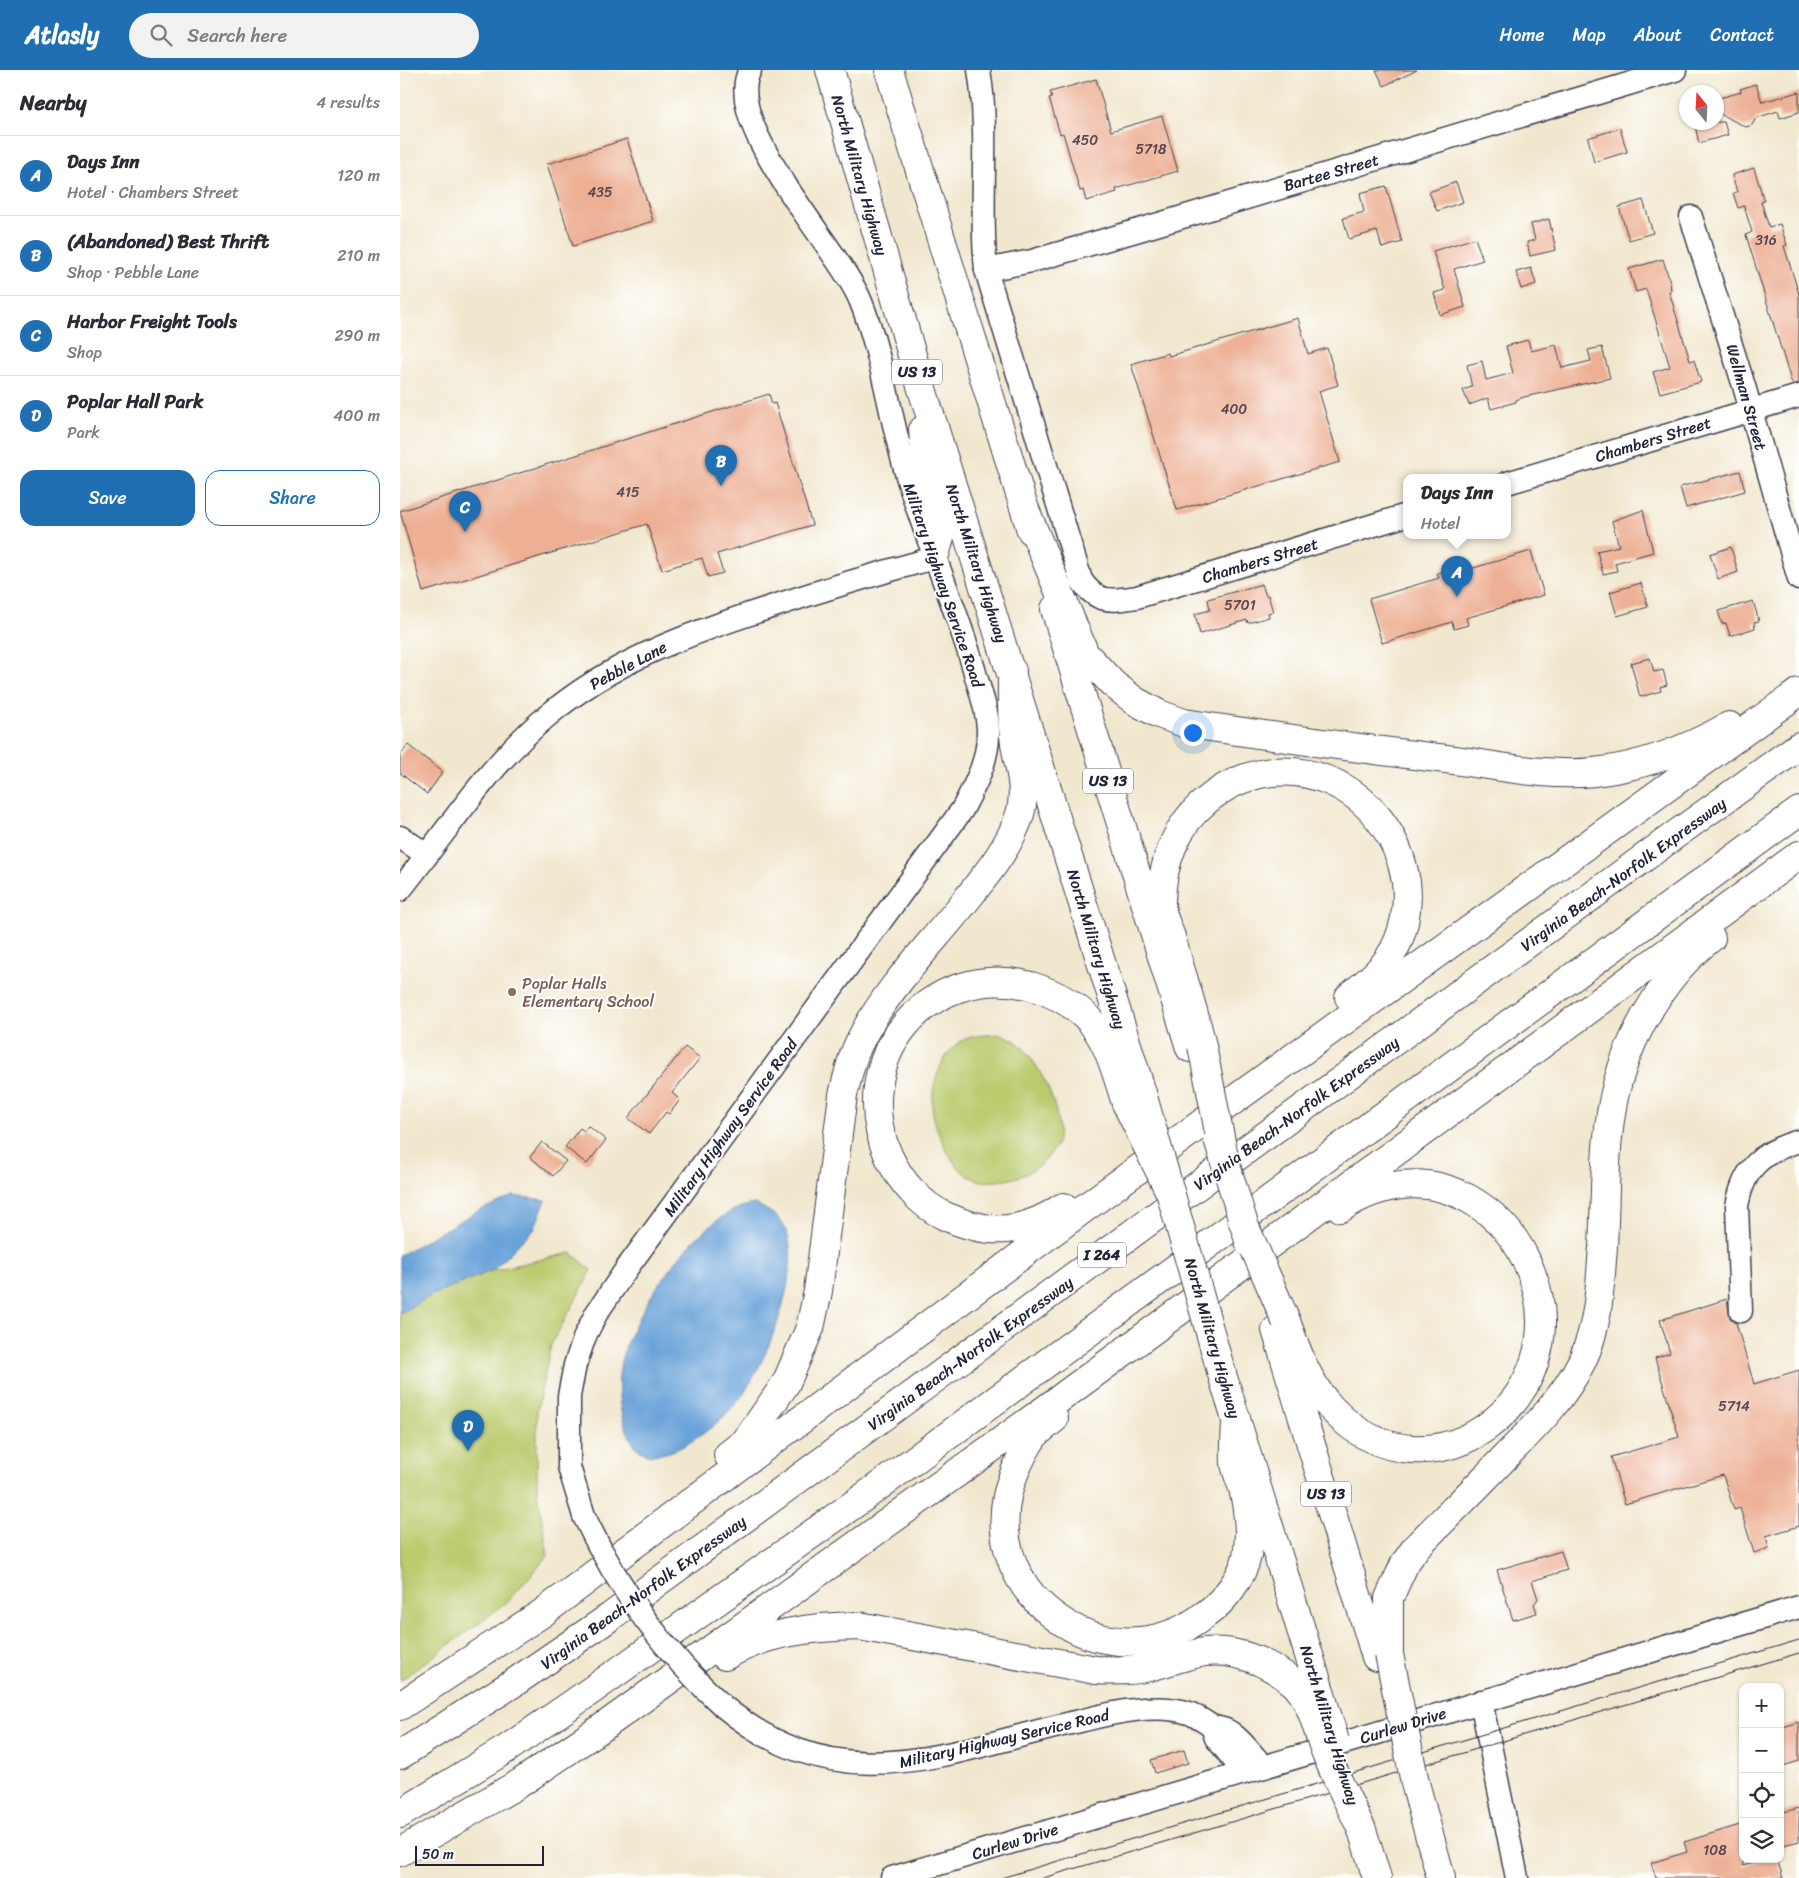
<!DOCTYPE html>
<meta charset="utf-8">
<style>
body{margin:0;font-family:Sriracha,sans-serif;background:#f2f2f3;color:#2b2b33}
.controls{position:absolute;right:15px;bottom:15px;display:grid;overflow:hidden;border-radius:10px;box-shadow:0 1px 4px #0004}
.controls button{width:45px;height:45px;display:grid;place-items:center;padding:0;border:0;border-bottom:1px solid #e1e1e2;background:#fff;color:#2b2b33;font:25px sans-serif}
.compass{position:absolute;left:1279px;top:15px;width:45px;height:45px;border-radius:50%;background:#fff;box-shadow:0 1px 4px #0004;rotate:342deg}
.scale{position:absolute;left:15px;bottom:12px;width:129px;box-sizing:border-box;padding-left:5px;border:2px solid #22223b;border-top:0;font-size:14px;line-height:18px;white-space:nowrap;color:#22223b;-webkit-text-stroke:4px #fff;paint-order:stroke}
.you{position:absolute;left:792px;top:662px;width:18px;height:18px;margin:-12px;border:4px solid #fff;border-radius:50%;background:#1a73e8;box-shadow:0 0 0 8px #1a73e833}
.badge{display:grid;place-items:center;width:32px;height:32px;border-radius:50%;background:#1f6fb2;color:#fff;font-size:16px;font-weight:700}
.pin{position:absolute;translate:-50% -41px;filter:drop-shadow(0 1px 2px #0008)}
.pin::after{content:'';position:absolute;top:26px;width:18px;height:15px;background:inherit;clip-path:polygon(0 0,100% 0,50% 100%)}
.popup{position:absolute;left:1003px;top:404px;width:108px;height:65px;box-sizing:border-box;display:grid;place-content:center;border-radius:10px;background:#fff;filter:drop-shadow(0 1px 4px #0005);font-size:16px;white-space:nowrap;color:#7c7c81}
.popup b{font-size:19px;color:#2b2b33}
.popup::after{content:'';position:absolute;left:50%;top:100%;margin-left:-10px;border:10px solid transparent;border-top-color:#fff}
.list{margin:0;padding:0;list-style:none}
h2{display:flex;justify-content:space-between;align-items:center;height:65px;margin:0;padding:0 20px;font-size:21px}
h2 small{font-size:16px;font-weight:400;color:#7c7c81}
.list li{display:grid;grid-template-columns:32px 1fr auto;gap:15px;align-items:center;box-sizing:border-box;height:80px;padding:0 20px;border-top:1px solid #e1e1e2}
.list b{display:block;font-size:19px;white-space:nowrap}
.list p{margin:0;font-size:16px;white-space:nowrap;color:#7c7c81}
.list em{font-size:16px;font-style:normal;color:#7c7c81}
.actions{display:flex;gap:10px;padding:15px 20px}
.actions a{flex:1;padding:11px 0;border:1px solid #1f6fb2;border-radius:15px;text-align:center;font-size:18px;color:#1f6fb2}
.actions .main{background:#1f6fb2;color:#fff}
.icon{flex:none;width:28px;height:28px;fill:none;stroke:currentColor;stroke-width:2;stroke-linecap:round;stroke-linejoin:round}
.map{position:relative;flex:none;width:1399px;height:1808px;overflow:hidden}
header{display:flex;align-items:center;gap:30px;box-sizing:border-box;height:70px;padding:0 25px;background:#1f6fb2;color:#fff}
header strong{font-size:24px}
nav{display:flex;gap:28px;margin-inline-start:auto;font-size:18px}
.search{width:350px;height:45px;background:#f2f2f3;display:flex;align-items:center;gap:12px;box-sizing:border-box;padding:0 18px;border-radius:28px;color:#7c7c81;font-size:19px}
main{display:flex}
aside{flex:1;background:#fff}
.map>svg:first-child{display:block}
.green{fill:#bbcb6e;stroke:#6e7654}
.water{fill:#6aa3d9;stroke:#46628a}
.building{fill:#edb094}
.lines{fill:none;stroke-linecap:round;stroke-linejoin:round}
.minor-casing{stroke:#414051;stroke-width:25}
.major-casing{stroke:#414051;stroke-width:30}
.highway-casing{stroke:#414051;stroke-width:30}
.minor{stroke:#fff;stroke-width:22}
.major{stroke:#fff;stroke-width:28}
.highway{stroke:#fff;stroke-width:28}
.tram{stroke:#22223b;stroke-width:1}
.minor-bridge-casing{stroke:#414051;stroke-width:25;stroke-linecap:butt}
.major-bridge-casing{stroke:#414051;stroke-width:30;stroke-linecap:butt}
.highway-bridge-casing{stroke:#414051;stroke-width:30;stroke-linecap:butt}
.minor-bridge{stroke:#fff;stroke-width:22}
.major-bridge{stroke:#fff;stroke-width:28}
.highway-bridge{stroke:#fff;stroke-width:28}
.education-dot{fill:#8d6e63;stroke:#fff;stroke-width:2}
.labels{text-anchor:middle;stroke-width:4;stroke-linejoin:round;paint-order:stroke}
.number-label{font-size:14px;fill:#554651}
.shield{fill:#fff;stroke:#646476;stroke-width:1}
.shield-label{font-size:15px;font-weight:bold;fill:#22223b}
.street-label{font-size:16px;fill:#22223b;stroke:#fff}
.education-label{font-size:16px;fill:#785e54;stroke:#fff;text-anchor:start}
</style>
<header>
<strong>Atlasly</strong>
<div class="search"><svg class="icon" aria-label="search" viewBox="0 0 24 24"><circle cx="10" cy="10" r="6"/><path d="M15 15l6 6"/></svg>Search here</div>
<nav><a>Home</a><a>Map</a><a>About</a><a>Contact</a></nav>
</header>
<main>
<aside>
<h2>Nearby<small>4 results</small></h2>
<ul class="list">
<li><span class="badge">A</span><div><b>Days Inn</b><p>Hotel · Chambers Street</p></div><em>120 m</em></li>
<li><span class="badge">B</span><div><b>(Abandoned) Best Thrift</b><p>Shop · Pebble Lane</p></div><em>210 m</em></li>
<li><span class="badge">C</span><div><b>Harbor Freight Tools</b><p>Shop</p></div><em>290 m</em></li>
<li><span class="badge">D</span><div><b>Poplar Hall Park</b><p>Park</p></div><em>400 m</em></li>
</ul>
<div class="actions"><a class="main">Save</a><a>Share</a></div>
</aside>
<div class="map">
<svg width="1399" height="1808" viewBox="0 0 1399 1808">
<rect width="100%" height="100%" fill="#fff"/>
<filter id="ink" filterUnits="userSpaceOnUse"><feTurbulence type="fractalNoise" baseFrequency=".02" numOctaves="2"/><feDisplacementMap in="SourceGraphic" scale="10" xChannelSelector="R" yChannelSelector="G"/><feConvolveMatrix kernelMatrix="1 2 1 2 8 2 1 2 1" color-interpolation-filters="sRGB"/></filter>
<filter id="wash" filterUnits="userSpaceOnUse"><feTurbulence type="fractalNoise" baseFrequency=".0096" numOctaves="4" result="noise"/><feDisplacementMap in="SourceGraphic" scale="20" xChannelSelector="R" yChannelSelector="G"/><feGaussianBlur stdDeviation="1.12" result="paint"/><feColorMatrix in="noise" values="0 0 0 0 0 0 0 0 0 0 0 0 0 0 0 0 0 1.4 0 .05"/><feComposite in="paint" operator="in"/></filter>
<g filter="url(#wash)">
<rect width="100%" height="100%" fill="#f1e7ce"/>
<g class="green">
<path d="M601 964C606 967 614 969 618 973 638 991 663 1040 658 1069 657 1077 650 1085 644 1091 633 1102 620 1108 604 1110 591 1112 580 1113 568 1106 550 1095 533 1056 532 1036 532 1014 541 984 560 972 572 964 588 965 601 964Z"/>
<path d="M171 1183 192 1200 151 1275 137 1341V1421L148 1486 106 1533 0 1611V1243L32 1225 93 1200Z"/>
</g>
<g class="water">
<path d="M113 1126 146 1130 134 1159 93 1200 32 1225 0 1243V1185L76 1142Z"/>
<path d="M355 1134C368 1140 380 1146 386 1160 404 1201 365 1296 339 1330 323 1351 272 1394 244 1383 236 1380 231 1370 228 1363 218 1343 216 1310 222 1288 234 1241 302 1138 355 1134Z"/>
</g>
<g id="blocks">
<g class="building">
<path d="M976 0H1017L984 16Z"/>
<path d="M696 9 711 61 762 46 778 101 716 119 717 122 686 131 683 120 680 121 663 63 660 64 649 28 652 27 650 22Z"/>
<path d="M1356 14 1362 32 1399 22V42L1380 48 1378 41 1356 48 1352 55 1346 57 1316 42V29L1341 22 1340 19Z"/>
<path d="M1294 52H1324L1328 65 1299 73Z"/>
<path d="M1220 58 1227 82 1194 92 1188 68Z"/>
<path d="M227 69 253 151 173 176 147 94Z"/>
<path d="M1354 98 1364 131 1361 132 1369 157 1380 154 1387 175 1384 176 1399 224V313L1392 314 1346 165 1352 162 1344 136 1338 138 1333 123 1337 122 1332 105Z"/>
<path d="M1056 112 1063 132 1037 141 1029 122Z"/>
<path d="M986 116 1002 172 982 178 977 161 949 169 943 148 964 142 960 123Z"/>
<path d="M1243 130 1253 163 1229 170 1219 137Z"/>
<path d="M1149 149 1156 180 1130 186 1127 172 1135 170 1131 154Z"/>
<path d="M1075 168 1083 190 1054 199 1065 237 1040 245 1034 223 1045 220 1033 181Z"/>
<path d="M1263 189 1270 212 1271 220 1269 221 1290 291 1294 290 1301 312 1260 323 1253 302 1270 297 1246 219 1236 222 1229 199Z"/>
<path d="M1131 198 1136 214 1121 219 1116 202Z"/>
<path d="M898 248 908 284 927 278 938 315 919 321 940 392 777 440 731 294 768 283 769 286Z"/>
<path d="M1128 270 1131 281 1156 275 1162 298 1191 291 1188 280 1202 277 1210 308 1124 327 1116 330V332L1091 339 1088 328 1069 335 1063 320 1072 317 1067 295 1082 291 1086 310 1113 303 1106 276Z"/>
<path d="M369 324 372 334 375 333 412 455 317 484 323 503 308 507 302 488 262 500 247 454 23 522 0 441Z"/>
<path d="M1340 401 1345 421 1286 438 1280 417Z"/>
<path d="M1243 440 1253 482 1215 493 1217 501 1203 504 1197 481 1219 476 1212 451Z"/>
<path d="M1331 477 1338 502 1318 509 1310 484Z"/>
<path d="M1131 481 1144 525 1066 548 1068 555 1054 559 1052 552 982 573 969 529 1039 508 1037 503 1051 499 1053 504Z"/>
<path d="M1241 513 1248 537 1217 546 1210 522Z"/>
<path d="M862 514 866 526 868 525 873 542 868 543 869 547 848 553 847 550 800 564 795 544 810 540 808 529Z"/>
<path d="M1353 531 1359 551 1354 552 1355 558 1330 566 1326 553 1322 554 1318 541Z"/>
<path d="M1250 588 1254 602 1263 600 1267 615 1260 617 1261 621 1240 627 1231 593Z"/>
<path d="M8 675 43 702 27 724 0 703V686Z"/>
<path d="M285 977 300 988 272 1023 280 1030 269 1044 266 1042 249 1064 228 1048Z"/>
<path d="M188 1056 206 1070 187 1094 165 1077 180 1058 184 1061Z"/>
<path d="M142 1072 166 1091 153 1106 130 1087Z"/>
<path d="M1327 1229 1330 1248 1336 1253 1354 1314 1399 1300V1456L1366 1466 1369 1478 1354 1483 1340 1438 1334 1440 1323 1405 1225 1434 1211 1387 1279 1367 1255 1288 1270 1283 1260 1250Z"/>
<path d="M1161 1481 1167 1500 1132 1511 1138 1529 1134 1534 1137 1543 1113 1550 1097 1500Z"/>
<path d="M1399 1652V1691L1380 1697V1658Z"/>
<path d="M784 1680 788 1693 755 1703 751 1690Z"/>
<path d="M1399 1738V1771L1380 1776V1743Z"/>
<path d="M1343 1754V1796L1367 1789H1377L1383 1808H1256L1251 1793 1287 1782 1284 1772Z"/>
</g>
</g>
</g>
<g filter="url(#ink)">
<use href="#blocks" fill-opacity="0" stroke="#414051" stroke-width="1"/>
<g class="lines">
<defs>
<g id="minor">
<path d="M579 0C590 66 579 133 586 200L681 510C697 534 711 531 737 527L1007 445"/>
<path d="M1291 147 1344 316 1399 509"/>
<path d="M586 200 632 191 739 160 1275 0"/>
<path d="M1107 413 1399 326"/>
<path d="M0 767 27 785"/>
<path d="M0 820C47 761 88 696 146 647 212 591 290 563 371 537 425 519 479 503 534 488"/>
<path d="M1341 1241 1337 1136C1344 1097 1362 1082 1399 1071"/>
<path d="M184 1446 169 1397V1326L175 1295 185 1266 196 1244 227 1198 562 740C575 715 589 690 588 661 588 640 579 619 574 599 555 533 526 471 507 406 490 349 483 287 461 232 440 179 320 54 350 0"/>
<path d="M1081 1631 1117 1808"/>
<path d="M324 1637C445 1736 552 1679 684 1650 715 1642 757 1633 789 1643 797 1646 804 1652 812 1656 816 1658 822 1658 826 1660 837 1664 855 1688 864 1697"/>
<path d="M812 1657 816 1668 844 1702"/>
<path d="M492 1808 1399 1537"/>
</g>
<g id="major">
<path d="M430 0 518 306 742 1023"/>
<path d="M489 0 631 460"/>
<path d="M523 360 528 416 540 468 534 488"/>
<path d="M655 539 790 978"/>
<path d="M876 1260 976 1587"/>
<path d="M821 1301 916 1608"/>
<path d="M1015 1713 1041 1808"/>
<path d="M962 1760 977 1808"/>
</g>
<g id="highway">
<path d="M624 437 685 584 713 614 735 631 759 644 784 653C874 667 964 679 1054 690 1099 696 1148 707 1194 702 1241 697 1288 679 1329 656"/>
<path d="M802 976C794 939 781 903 771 867 767 856 760 842 761 831 762 793 776 755 806 731 883 666 991 715 1006 812 1009 837 1004 866 989 888 979 903 963 916 949 927"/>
<path d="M663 1137C623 1164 589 1166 545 1146 521 1135 500 1111 489 1087 445 991 528 889 631 916 654 923 677 935 692 953 710 976 717 1006 726 1033"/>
<path d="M886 1251C897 1282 909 1316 933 1340 1031 1442 1181 1327 1131 1202 1119 1170 1099 1146 1069 1129 1027 1105 980 1112 941 1138"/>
<path d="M654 1349C648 1354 640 1360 634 1366 627 1376 621 1388 616 1399 563 1518 706 1623 806 1544 824 1531 842 1508 847 1486 851 1465 848 1438 843 1418 840 1410 836 1401 835 1393 834 1378 836 1362 836 1347"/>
<path d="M328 1385 346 1371 386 1313 410 1258 418 1221 443 1025C448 1005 452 985 462 967 485 921 531 874 563 834 585 806 609 779 620 744 628 716 617 694 614 666 611 645 612 622 612 601"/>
<path d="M989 1584V1528L1005 1493 1017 1476C1047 1446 1078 1416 1107 1385 1135 1357 1164 1328 1182 1291 1199 1255 1200 1215 1203 1177 1206 1122 1203 1064 1218 1011 1233 958 1267 902 1311 868"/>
<path d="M325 1586C366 1562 412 1557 459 1556L696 1600C714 1601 732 1601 749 1597 767 1593 787 1584 805 1582 839 1579 869 1593 894 1613"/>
<path d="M0 1636 141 1544 686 1137 1399 622"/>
<path d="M0 1685 115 1612 210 1547 1275 765 1399 676"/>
<path d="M0 1744 108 1678 175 1632 464 1427 1399 741"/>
<path d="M0 1782 120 1713 203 1657 639 1344 1399 785"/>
</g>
</defs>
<use href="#minor" class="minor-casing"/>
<use href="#major" class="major-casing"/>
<use href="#highway" class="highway-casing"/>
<use href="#minor" class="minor"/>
<use href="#major" class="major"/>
<use href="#highway" class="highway"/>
<g class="tram">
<path d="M601 1808 1399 1570"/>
<path d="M643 1808 1399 1583"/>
</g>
<defs>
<path id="minor-bridge" d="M184 1446C218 1519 265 1583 324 1637"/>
<g id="major-bridge">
<path d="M742 1023 821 1301"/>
<path d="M818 1069 850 1174"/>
<path d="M916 1608 935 1671"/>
</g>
<g id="highway-bridge">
<path d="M802 976 825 1092"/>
<path d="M726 1033 769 1120"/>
<path d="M842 1150 886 1251"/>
<path d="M989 1584 1015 1713"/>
<path d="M894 1613C913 1631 916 1660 926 1683 936 1709 950 1734 962 1760"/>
</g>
</defs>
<use href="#minor-bridge" class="minor-bridge-casing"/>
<use href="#major-bridge" class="major-bridge-casing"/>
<use href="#highway-bridge" class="highway-bridge-casing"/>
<use href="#minor-bridge" class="minor-bridge"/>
<use href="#major-bridge" class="major-bridge"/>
<use href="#highway-bridge" class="highway-bridge"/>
</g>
</g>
<circle class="education-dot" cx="112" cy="922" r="5"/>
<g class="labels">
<g class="number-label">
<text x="685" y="75">450</text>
<text x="751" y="84">5718</text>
<text x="200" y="127">435</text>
<text x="1366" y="175">316</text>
<text x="834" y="344">400</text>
<text x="228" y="427">415</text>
<text x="840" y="540">5701</text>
<text x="1334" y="1341">5714</text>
<text x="1315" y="1785">108</text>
</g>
<g class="shield">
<rect x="492" y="289.5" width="50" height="25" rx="4"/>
<rect x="683" y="698.5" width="50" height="25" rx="4"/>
<rect x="678" y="1172.5" width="48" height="25" rx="4"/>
<rect x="901" y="1411.5" width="50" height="25" rx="4"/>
</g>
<g class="shield-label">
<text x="517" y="307">US 13</text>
<text x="708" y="716">US 13</text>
<text x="702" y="1190">I 264</text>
<text x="926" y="1429">US 13</text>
</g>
<g class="street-label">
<text transform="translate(931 102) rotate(-16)" y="6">Bartee Street</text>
<text transform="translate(460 105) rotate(74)" y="6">North Military Highway</text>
<text transform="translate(1347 327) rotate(74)" y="6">Wellman Street</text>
<text transform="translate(1253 369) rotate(-17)" y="6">Chambers Street</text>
<text transform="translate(860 490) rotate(-17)" y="6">Chambers Street</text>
<text transform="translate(577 493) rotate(72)" y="6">North Military Highway</text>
<text transform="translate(544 515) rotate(71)" y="6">Military Highway Service Road</text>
<text transform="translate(228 595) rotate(-28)" y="6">Pebble Lane</text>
<text transform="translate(1223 804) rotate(-36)" y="6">Virginia Beach-Norfolk Expressway</text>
<text transform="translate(697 879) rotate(73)" y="6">North Military Highway</text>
<text transform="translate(896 1043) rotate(-36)" y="6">Virginia Beach-Norfolk Expressway</text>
<text transform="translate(330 1057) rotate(-54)" y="6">Military Highway Service Road</text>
<text transform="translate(813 1268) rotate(74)" y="6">North Military Highway</text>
<text transform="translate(570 1283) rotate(-36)" y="6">Virginia Beach-Norfolk Expressway</text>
<text transform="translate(243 1522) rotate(-36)" y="6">Virginia Beach-Norfolk Expressway</text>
<text transform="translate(930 1655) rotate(73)" y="6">North Military Highway</text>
<text transform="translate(1003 1655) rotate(-17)" y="6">Curlew Drive</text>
<text transform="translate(604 1668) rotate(-13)" y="6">Military Highway Service Road</text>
<text transform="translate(615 1771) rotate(-17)" y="6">Curlew Drive</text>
</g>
<g class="education-label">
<text x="122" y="919">Poplar Halls<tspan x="122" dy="18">Elementary School</tspan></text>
</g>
</g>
</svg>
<div class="controls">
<button>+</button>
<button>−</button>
<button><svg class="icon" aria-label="locate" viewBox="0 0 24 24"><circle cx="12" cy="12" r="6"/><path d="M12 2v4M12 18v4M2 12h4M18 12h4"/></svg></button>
<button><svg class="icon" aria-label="layers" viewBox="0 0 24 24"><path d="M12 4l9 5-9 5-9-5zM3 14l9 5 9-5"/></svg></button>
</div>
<svg class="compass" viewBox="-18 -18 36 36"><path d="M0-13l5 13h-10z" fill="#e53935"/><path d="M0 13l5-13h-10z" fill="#7c7c81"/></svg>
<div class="scale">50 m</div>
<div class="you"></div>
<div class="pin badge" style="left:1057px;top:527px">A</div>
<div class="popup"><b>Days Inn</b>Hotel</div>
<div class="pin badge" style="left:321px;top:416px">B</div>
<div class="pin badge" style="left:65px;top:462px">C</div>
<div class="pin badge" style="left:68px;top:1381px">D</div>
</div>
</main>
